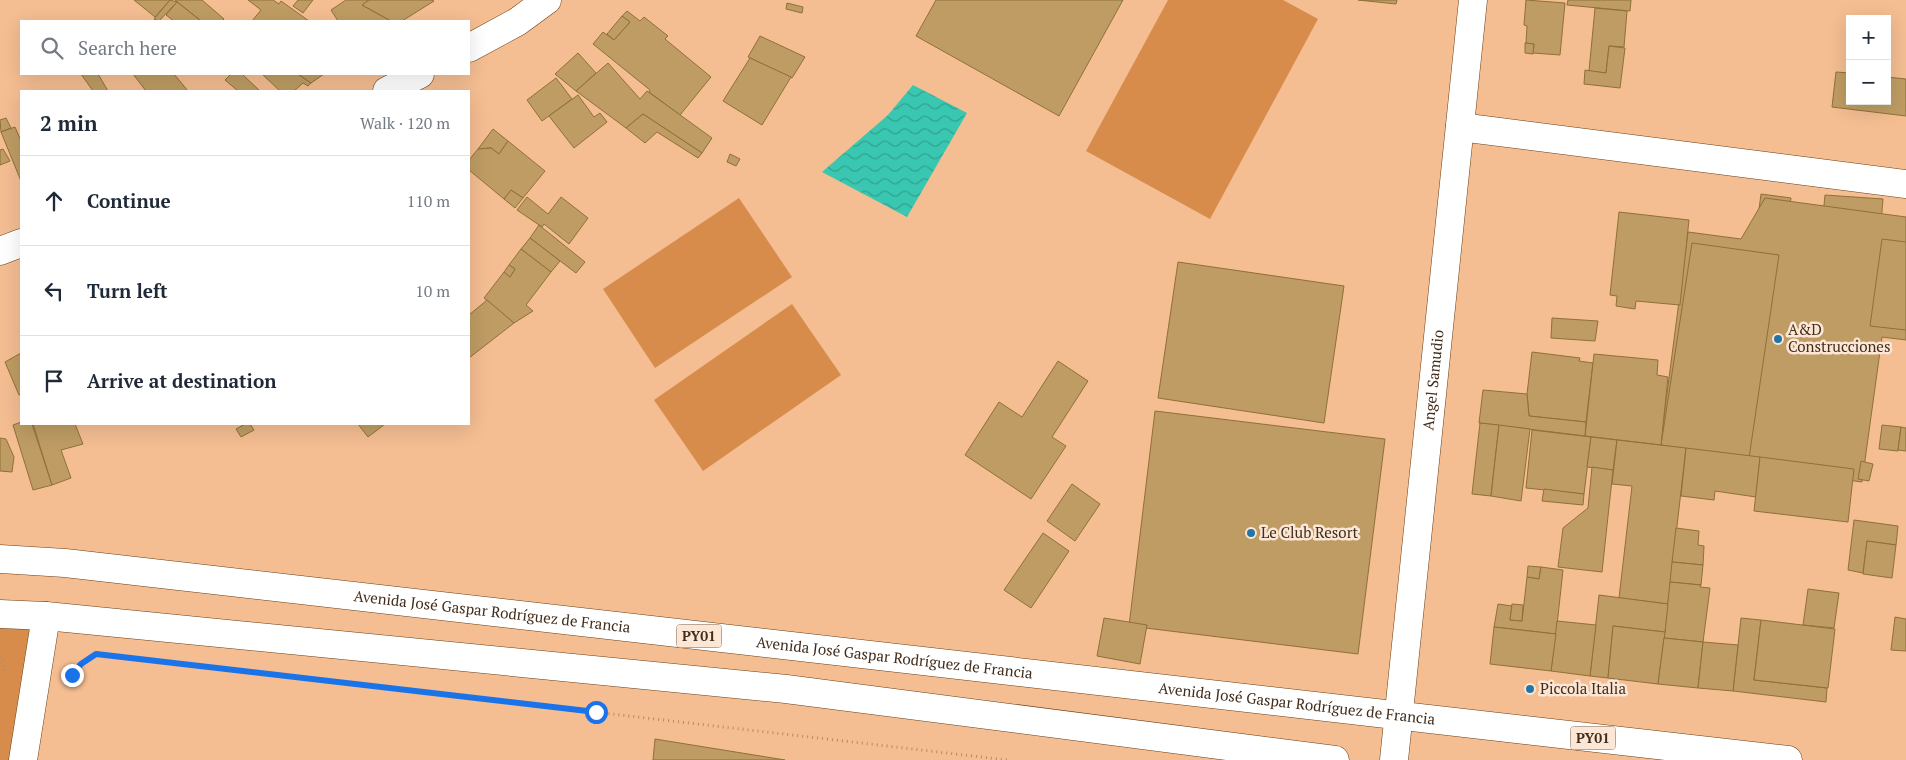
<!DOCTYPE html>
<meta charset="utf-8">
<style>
body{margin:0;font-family:"PT Serif",serif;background:#f6f6f7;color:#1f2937}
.controls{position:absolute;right:15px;top:15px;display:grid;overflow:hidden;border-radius:0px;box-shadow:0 5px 20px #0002}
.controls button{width:45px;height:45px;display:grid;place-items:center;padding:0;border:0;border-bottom:1px solid #e0e1e3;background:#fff;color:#1f2937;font:25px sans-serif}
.stop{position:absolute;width:15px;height:15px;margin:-11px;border:4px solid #1a73e8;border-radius:50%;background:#fff}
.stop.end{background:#1a73e8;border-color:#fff;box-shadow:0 1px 5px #0008}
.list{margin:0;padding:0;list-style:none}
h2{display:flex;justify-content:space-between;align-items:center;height:65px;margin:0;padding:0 20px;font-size:21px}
h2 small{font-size:16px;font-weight:400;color:#747a83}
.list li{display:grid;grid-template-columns:32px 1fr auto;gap:15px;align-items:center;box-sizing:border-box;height:90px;padding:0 20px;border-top:1px solid #e0e1e3}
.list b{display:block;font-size:19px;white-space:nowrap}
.list em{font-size:16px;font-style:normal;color:#747a83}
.icon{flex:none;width:28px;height:28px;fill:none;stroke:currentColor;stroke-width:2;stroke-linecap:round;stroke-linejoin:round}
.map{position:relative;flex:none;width:1906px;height:760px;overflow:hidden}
.search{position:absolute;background:#fff;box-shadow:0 5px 20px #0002;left:20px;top:20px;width:450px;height:55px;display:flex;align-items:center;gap:12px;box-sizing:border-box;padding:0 18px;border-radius:0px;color:#747a83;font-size:19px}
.panel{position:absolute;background:#fff;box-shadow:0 5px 20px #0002;left:20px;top:90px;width:450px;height:335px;border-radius:0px}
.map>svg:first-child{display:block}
.grass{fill:#d78c4c}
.water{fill:url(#water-waves)}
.building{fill:#be9c63;stroke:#907038}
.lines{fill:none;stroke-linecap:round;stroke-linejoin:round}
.minor-casing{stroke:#6c3f14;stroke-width:29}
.highway-casing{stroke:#6c3f14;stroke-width:29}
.path{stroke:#b68b69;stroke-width:3;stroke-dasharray:1 4;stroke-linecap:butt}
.minor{stroke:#fff;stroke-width:28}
.highway{stroke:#fff;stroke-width:28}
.route{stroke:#1a73e8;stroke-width:6}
.poi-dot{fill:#2275a5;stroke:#fce6d5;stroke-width:2}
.labels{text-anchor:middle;stroke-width:5;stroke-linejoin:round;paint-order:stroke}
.shield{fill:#fce6d5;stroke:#7a6454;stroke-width:1}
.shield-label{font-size:14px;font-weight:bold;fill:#422d1c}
.poi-label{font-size:15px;fill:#422d1c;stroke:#fce6d5;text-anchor:start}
.street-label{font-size:15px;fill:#422d1c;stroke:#fce6d5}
</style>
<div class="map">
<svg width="1906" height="760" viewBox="0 0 1906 760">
<defs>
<pattern id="water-waves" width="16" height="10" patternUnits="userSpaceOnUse" patternTransform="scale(1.25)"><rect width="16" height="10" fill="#39c7b1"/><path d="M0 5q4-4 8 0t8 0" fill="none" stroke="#32a28f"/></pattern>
</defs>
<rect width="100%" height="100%" fill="#f4bd92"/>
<g class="grass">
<path d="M1168 0H1283L1318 19 1210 219 1086 151Z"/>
<path d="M739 198 792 277 655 368 603 289Z"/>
<path d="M792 304 841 375 703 471 654 400Z"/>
<path d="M0 614 46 616 21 760H0Z"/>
</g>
<path class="water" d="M913 85 967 113 907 217 822 172 888 115Z"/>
<g class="building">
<path d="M134 0H170L155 17Z"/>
<path d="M170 0 177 2 159 21 154 19Z"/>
<path d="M175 0H202L224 19 222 21H201Z"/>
<path d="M248 0H273L279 4 281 1 309 21H252L261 10Z"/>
<path d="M298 0H313L303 13 293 6Z"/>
<path d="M346 0H369L362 5 391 21H338L331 10Z"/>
<path d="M369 0H432L434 1 402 21H391L362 5Z"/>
<path d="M936 0H1123L1059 116 916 36Z"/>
<path d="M1358 0H1397L1396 4Z"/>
<path d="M1526 0 1565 3 1560 55 1533 53 1534 44 1526 43 1527 26 1524 25Z"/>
<path d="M1568 0H1631L1630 11 1567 5Z"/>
<path d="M177 2 201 21H174L166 15Z"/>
<path d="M787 3 803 7 802 13 786 9Z"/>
<path d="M1595 8 1627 11 1624 47 1609 46 1606 73 1589 71Z"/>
<path d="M627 11 640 21 644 17 668 36 665 39 711 77 680 115 649 92 650 90 593 44 603 32 614 40 630 22 622 16Z"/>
<path d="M622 16 630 22 614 40 607 34Z"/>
<path d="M760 36 805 57 792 78 748 57Z"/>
<path d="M1525 43 1534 44 1533 54 1525 53Z"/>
<path d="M1609 46 1625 48 1620 88 1584 84 1585 70 1606 73Z"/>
<path d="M578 53 596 73 576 91 555 74Z"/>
<path d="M750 58 791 77 762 125 723 101Z"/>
<path d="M608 63 640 99 647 91 712 138 702 153 643 114 626 128 576 91Z"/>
<path d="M1836 72 1850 73V101H1887V77L1906 79V116L1832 107Z"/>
<path d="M81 74H98L108 91H93Z"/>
<path d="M133 74H174L188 91H146Z"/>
<path d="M231 74H242L260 91H238L225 80Z"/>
<path d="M262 74H298L311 83 308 86 303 83 294 91H280Z"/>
<path d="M298 74H324L311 83Z"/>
<path d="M556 78 572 99 542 121 527 100Z"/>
<path d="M578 95 594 117 600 113 607 122 574 148 549 116Z"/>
<path d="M643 114 702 153 698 158 657 132 645 143 626 128Z"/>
<path d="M6 118 11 128 1 132 0 120Z"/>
<path d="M15 127 21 141V181L1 132Z"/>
<path d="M493 129 508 141 499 154 491 148 478 149Z"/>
<path d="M508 141 545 171 523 198 511 190 504 199 469 170V160L478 149 491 148 499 154Z"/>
<path d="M3 149 10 161 0 165V150Z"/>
<path d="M730 154 740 159 736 166 727 162Z"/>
<path d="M511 190 523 198 515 208 504 199Z"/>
<path d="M1761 194 1791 198 1783 252 1754 248Z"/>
<path d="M1825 195 1883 199 1861 461 1767 454 1783 252 1819 255Z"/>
<path d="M527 197 548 214 561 197 588 218 569 244 544 224 542 227 517 210Z"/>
<path d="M1765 198 1906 217V340L1882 337 1862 482 1659 455 1688 232 1741 239Z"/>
<path d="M1619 212 1689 220 1680 305 1636 301 1635 309 1616 306 1617 296 1610 295Z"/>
<path d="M539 225 585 262 576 273 530 238Z"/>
<path d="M530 238 560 261 551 272 521 249Z"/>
<path d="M1882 239 1906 242V330L1870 326Z"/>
<path d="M1692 243 1779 255 1749 458 1661 445Z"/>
<path d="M521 249 551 272 526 305 533 311 514 323 484 298 504 272 510 277 515 269 509 265Z"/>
<path d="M1178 262 1344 286 1324 423 1158 398Z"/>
<path d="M509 265 515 269 510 277 504 272Z"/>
<path d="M487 300 514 323 469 358V315Z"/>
<path d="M1552 318 1598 321 1595 341 1551 338Z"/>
<path d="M1532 352 1580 358 1579 361 1593 363 1586 422 1529 416 1527 394Z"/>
<path d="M21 353V395H19L5 362Z"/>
<path d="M1594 354 1658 360 1657 375 1668 377 1661 445 1585 436Z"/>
<path d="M1058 361 1088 381 1052 437 1066 446 1031 499 965 455 999 402 1022 417Z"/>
<path d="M1483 390 1527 394 1529 416 1586 422 1585 436 1479 423Z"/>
<path d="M1155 411 1385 439 1358 654 1129 626Z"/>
<path d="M21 422V424H32L52 485 33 490 13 425Z"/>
<path d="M1480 423 1499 425 1491 496 1472 494Z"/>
<path d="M33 424H75L83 444 61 450 71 478 52 485Z"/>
<path d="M245 424H250L254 430 241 437 236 429Z"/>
<path d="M358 424H385L368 437Z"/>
<path d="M1499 425 1530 429 1521 501 1491 496Z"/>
<path d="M1882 425 1901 427 1898 451 1879 449Z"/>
<path d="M1901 427 1906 428V451L1898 450Z"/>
<path d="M1532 430 1591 437 1584 494 1526 488Z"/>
<path d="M1591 437 1617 440 1613 470 1587 467Z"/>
<path d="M0 438 6 439 14 457 12 472 0 471Z"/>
<path d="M1617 440 1686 448 1668 604 1619 598 1632 486 1612 484Z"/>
<path d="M1686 448 1760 457 1756 497 1715 491 1714 500 1681 496Z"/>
<path d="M1760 457 1854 469 1848 522 1754 511Z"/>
<path d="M1861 461 1873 464 1869 481 1858 479Z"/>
<path d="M1592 467 1613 470 1602 572 1558 567 1563 528 1588 508Z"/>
<path d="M1072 484 1100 504 1075 541 1047 521Z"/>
<path d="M1544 489 1584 494 1583 505 1542 501Z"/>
<path d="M1854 520 1898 526 1896 545 1867 541 1863 573 1848 570Z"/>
<path d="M1676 528 1699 531 1698 545 1704 546 1703 565 1672 562Z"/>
<path d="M1043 533 1069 551 1031 608 1004 590Z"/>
<path d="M1867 541 1896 545 1892 578 1863 574Z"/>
<path d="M1672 562 1703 565 1701 585 1670 582Z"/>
<path d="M1528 566 1541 567 1539 579 1527 577Z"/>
<path d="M1541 567 1563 570 1556 634 1494 627 1498 604 1512 606 1510 620 1522 621 1527 577 1539 579Z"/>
<path d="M1670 582 1701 585 1700 587 1710 588 1703 642 1664 638Z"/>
<path d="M1808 589 1839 593 1834 628 1803 625Z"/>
<path d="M1599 595 1668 604 1665 632 1613 626 1608 678 1590 676Z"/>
<path d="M1512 604 1523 605 1522 621 1510 620Z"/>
<path d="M1895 617 1906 619V651L1891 650Z"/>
<path d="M1104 618 1147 625 1140 664 1097 656Z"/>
<path d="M1741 618 1761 620 1754 680 1827 688 1826 702 1733 691Z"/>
<path d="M1761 620 1835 629 1828 688 1754 680Z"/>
<path d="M1557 621 1596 625 1590 676 1551 671Z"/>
<path d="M1613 626 1665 632 1658 684 1608 678Z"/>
<path d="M1494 627 1556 634 1551 671 1490 664Z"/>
<path d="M1664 638 1703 642 1698 688 1658 684Z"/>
<path d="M1703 642 1738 645 1733 691 1698 688Z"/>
<path d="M655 739 785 760H653Z"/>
</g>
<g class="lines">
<defs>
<g id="minor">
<path d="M469 48 517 22 547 0"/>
<path d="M387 91 420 74"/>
<path d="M1460 127 1906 184"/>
<path d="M0 251 21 243"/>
<path d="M23 760 46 616"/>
<path id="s1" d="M1394 760 1473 0"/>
</g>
<g id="highway">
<path id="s2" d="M0 559 65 563 1788 760"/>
<path d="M0 614 46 616 786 689 1335 760"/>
</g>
</defs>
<use href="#minor" class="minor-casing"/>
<use href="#highway" class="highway-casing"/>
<g class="path">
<path d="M0 656 4 662 5 672"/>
<path d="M67 686C73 670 82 663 96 654L1007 760"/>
</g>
<use href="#minor" class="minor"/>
<use href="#highway" class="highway"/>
</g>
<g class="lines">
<path class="route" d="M72 675 81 664 96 654 596 712"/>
</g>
<g class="poi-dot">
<circle cx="1778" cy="339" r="5"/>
<circle cx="1251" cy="533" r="5"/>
<circle cx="1530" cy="689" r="5"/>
</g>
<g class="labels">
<g class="shield">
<rect x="676.5" y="624.5" width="45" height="23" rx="4"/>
<rect x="1570.5" y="726.5" width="45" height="23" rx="4"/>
</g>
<g class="shield-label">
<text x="699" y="641">PY01</text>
<text x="1593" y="743">PY01</text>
</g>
<g class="poi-label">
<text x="1788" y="335">A&amp;D<tspan x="1788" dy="17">Construcciones</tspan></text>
<text x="1261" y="538">Le Club Resort</text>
<text x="1540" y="694">Piccola Italia</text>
</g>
<g class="street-label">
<text dy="5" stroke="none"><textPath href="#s1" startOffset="382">Angel Samudio</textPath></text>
<text dy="5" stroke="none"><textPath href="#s2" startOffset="495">Avenida José Gaspar Rodríguez de Francia</textPath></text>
<text dy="5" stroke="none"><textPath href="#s2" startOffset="900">Avenida José Gaspar Rodríguez de Francia</textPath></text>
<text dy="5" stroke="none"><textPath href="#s2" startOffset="1305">Avenida José Gaspar Rodríguez de Francia</textPath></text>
</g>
</g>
</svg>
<div class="controls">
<button>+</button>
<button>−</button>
</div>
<div class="stop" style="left:596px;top:712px"></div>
<div class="stop end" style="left:72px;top:675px"></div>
<div class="search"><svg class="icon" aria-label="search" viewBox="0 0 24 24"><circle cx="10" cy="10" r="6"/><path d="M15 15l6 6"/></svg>Search here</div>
<section class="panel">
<h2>2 min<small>Walk · 120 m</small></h2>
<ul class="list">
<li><svg class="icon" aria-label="ahead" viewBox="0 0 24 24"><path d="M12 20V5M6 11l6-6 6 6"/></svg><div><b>Continue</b></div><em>110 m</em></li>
<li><svg class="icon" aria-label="left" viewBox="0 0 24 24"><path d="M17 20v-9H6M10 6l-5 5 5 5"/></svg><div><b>Turn left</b></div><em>10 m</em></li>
<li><svg class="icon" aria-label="arrive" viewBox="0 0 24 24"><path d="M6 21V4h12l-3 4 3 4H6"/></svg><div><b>Arrive at destination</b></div></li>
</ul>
</section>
</div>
